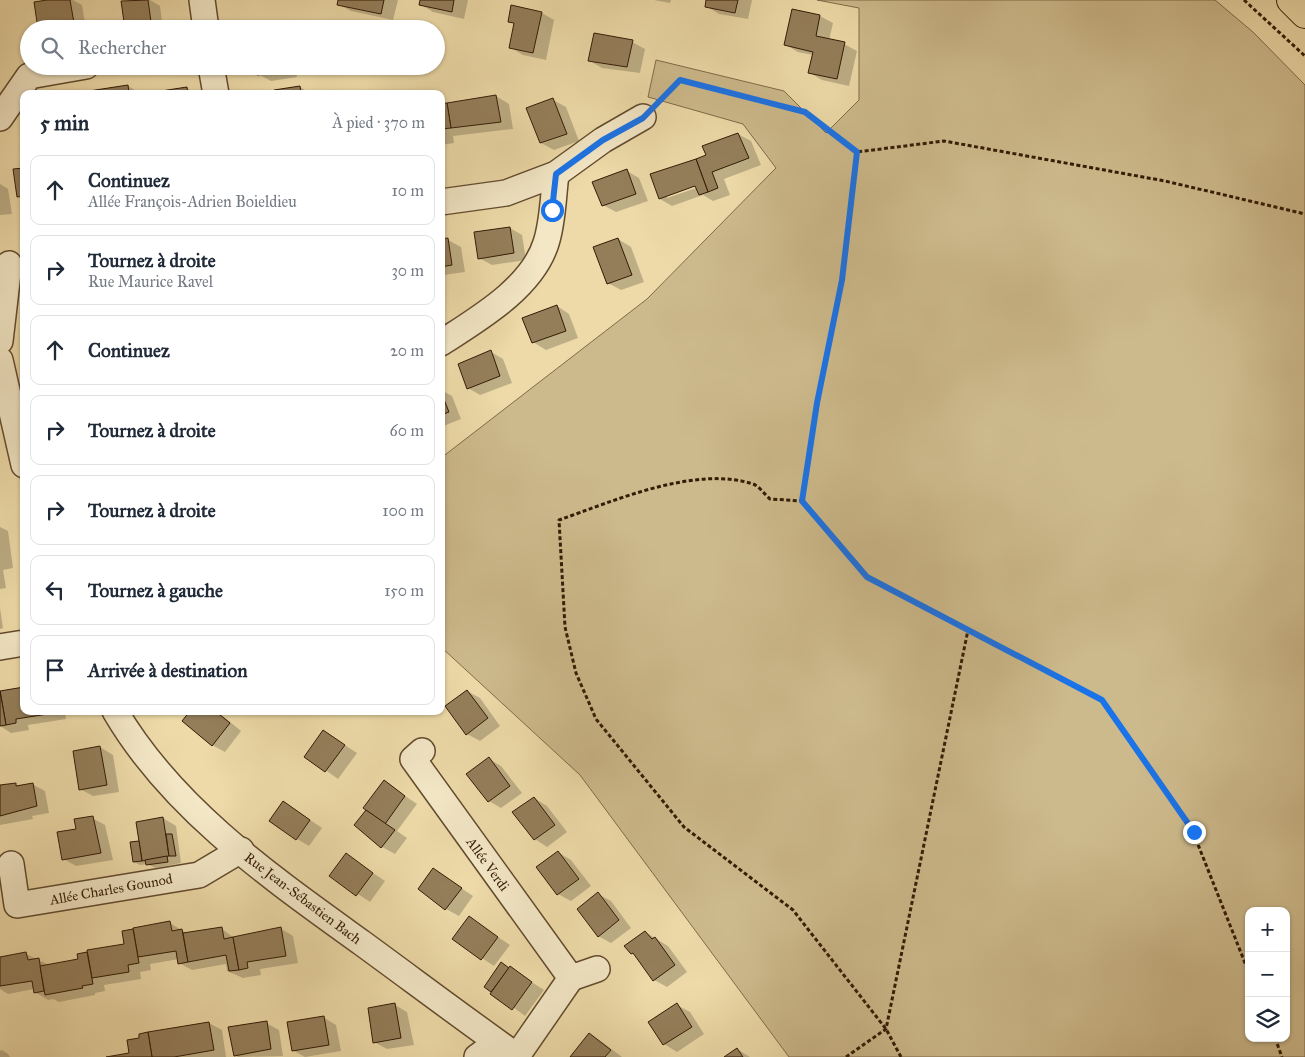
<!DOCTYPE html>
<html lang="fr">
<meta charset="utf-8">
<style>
body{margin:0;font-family:"IM FELL Great Primer",serif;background:#f6f6f7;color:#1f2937}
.controls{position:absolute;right:15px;bottom:15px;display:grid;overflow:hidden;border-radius:10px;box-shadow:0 1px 4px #0004}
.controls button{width:45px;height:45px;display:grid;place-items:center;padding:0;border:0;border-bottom:1px solid #e0e1e3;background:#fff;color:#1f2937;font:25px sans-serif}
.stop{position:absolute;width:15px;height:15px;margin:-11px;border:4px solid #1a73e8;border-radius:50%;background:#fff}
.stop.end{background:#1a73e8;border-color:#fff;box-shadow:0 1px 5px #0008}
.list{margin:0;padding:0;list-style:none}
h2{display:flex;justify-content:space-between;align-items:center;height:65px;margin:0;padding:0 20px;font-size:21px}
h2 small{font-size:16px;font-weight:400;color:#747a83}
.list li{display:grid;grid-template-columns:32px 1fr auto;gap:15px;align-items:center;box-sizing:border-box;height:70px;margin:0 10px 10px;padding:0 10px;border:1px solid #e0e1e3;border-radius:10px}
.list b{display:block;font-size:19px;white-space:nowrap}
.list p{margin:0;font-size:16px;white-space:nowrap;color:#747a83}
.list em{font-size:16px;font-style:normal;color:#747a83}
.icon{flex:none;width:28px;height:28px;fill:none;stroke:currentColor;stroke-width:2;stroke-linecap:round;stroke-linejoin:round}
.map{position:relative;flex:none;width:1305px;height:1057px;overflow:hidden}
.search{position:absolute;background:#fff;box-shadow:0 1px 4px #0004;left:20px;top:20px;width:425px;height:55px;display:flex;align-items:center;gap:12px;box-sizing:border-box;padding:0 18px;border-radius:28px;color:#747a83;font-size:19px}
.panel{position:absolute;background:#fff;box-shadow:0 1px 4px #0004;left:20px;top:90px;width:425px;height:625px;border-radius:10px}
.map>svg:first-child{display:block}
.green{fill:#cdba8c;stroke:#806a48;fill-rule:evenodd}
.shadow{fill:#0003;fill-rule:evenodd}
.building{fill:#947e5a;stroke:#331b05}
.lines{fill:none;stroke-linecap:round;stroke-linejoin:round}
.minor-casing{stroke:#624b2e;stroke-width:28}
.trunk-casing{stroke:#331b05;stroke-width:30}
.path{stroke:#331b05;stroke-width:3;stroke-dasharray:4 2.5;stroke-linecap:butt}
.minor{stroke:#f3e7c6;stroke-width:25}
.trunk{stroke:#eddaa8;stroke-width:28}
.route{stroke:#1a73e8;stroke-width:6}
.labels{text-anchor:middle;stroke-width:5;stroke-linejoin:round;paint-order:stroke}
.street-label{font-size:14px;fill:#331b05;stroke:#f3e7c6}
</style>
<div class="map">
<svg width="1305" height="1057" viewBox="0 0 1305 1057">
<rect width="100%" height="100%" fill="#eddaa8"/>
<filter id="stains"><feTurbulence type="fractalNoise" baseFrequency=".004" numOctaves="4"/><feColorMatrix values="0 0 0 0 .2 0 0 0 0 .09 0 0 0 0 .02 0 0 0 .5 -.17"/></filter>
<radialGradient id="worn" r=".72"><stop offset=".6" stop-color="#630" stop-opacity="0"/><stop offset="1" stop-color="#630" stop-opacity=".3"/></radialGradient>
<path class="green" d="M817 0H1215L1253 32 1305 85V1057H789L580 775 441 647V458L647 299 776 168 743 124 648 97 656 60 784 91 826 133 859 100V8ZM1249 911H1286V1038H1249Z"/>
<g class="shadow">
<path d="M56 0H73L82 5 86 29 39 28Z"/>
<path d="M136 0H150L160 6 163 29H126L122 2Z"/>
<path d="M339 0H398L393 20 351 11 338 4Z"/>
<path d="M421 0H468L464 19 433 12 420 4Z"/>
<path d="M654 0H671L670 3Z"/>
<path d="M707 0H752L748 19 719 14 706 6Z"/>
<path d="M512 7 542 13 554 20 546 60 523 55 510 47 515 24 510 21Z"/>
<path d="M793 10 820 16 833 23 829 40 844 44 857 51 849 86 822 80 810 73 813 55 798 52 786 45Z"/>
<path d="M632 42 645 49 640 73 602 68 590 61Z"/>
<path d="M257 66H295L297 77 271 81 258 74Z"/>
<path d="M128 86 141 94H91Z"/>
<path d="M300 87 311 94H276Z"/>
<path d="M186 88 196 94H156Z"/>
<path d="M496 96 509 104 513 129 453 136 454 143 441 145V105Z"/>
<path d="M553 100 566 107 579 141 554 150 541 143Z"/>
<path d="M738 134 751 141 761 165 724 179 730 195 713 201 703 195 672 206 660 199 708 156ZM701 183 702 186 667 198V195Z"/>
<path d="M627 171 639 178 648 201 616 212 603 205Z"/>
<path d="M0 184 8 189 12 214 0 215Z"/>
<path d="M510 228 522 235 526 260 492 265 479 258Z"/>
<path d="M618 239 631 247 644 282 621 290 608 283Z"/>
<path d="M448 240 461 247 465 272 443 275 445 286H441V241Z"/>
<path d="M557 306 569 314 578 338 546 350 533 342Z"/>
<path d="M491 352 503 359 512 383 480 395 468 388Z"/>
<path d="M441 390 452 396 461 419 441 427Z"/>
<path d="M0 527 8 531 13 568 3 570 6 588 0 589Z"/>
<path d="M0 608 3 628 0 629Z"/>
<path d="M0 691 24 711H65L66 719 28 725 29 730 11 733 0 726Z"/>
<path d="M467 691 480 698 500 726 480 741 467 734Z"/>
<path d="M192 711H217L241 731 225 752 212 745Z"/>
<path d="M323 731 357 753 338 779 306 756Z"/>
<path d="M100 747 113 755 119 792 93 796 80 789Z"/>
<path d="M489 759 501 766 522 793 501 808 489 801Z"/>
<path d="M384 782 417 804 397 831 407 838 395 854 382 847 356 825Z"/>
<path d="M32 784 45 791 49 813 32 816 33 819 0 825V787Z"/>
<path d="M534 798 547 806 567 832 547 847 535 839Z"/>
<path d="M284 802 322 828 309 846 297 839Z"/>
<path d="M92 818 105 825 113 860 76 866 64 859 77 830Z"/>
<path d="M163 818 176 826 181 863 156 868 147 864 140 865 134 862 139 842Z"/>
<path d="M558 852 571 860 591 886 571 901 558 894Z"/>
<path d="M346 855 385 881 370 902 331 876Z"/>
<path d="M434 870 473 896 459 916 446 909Z"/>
<path d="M598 894 611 901 631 928 611 943 598 936Z"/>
<path d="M469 918 510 945 494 966 482 958Z"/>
<path d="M170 923 188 934 221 928 234 938 280 928 293 936 298 963 260 969 261 975 243 978 227 971 226 964 192 970 179 963V959L150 964 151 970 140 972 141 979 104 985 105 991 95 993V995L59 1002 53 999 48 1000 35 992 34 989 8 994 0 989V958L26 954 49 965 79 960V955L126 945 124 932Z"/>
<path d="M645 932 668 946 687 972 667 987 654 980 637 956 632 953Z"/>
<path d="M502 963 544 990 525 1016 485 986Z"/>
<path d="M395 1005 407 1012 414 1045 387 1049 374 1042Z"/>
<path d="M677 1005 690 1012 704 1034 677 1052 664 1044Z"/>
<path d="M323 1017 336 1025 341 1051 305 1057 294 1051Z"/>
<path d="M209 1023 222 1030 226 1057H114L131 1054 141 1039 140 1035Z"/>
<path d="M266 1023 279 1030 283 1056 238 1057 235 1055Z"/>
<path d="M590 1034 602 1042 622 1057H572Z"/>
<path d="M737 1049 750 1057H726Z"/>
<path d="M2 1050 8 1054 10 1057H0V1051Z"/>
</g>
<g class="building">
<path d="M47 0H70L74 23 38 29 34 2Z"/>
<path d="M148 0 152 29H125L121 1Z"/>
<path d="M338 0H384L381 14 337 5Z"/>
<path d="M420 0H454L452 12 419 5Z"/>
<path d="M706 0H738L735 13 705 7Z"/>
<path d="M511 5 542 12 533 53 509 48 514 23 508 22Z"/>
<path d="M792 9 820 15 816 36 845 42 837 79 808 73 813 52 784 45Z"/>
<path d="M594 33 633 40 627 67 588 61Z"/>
<path d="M256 66H284L285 71 257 75Z"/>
<path d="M128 85 129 94H89V91Z"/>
<path d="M300 86 301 94H275L274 90Z"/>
<path d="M187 87 188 94H148V93Z"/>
<path d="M496 95 501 122 451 128 447 103Z"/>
<path d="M553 98 567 134 540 143 526 108Z"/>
<path d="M447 103 451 128 441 129V104Z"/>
<path d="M738 133 749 158 712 172 718 188 708 192 696 159 706 155 702 146Z"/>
<path d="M696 159 708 192 699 195 695 186 659 199 650 174Z"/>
<path d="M24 168V196L17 197 13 169Z"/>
<path d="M627 169 636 194 602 206 592 182Z"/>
<path d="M510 227 514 253 478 259 474 232Z"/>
<path d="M448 238 452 265 441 267V239Z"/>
<path d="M618 238 632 275 607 284 593 247Z"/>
<path d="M557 305 566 331 532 343 522 318Z"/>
<path d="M491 350 500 376 467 389 458 364Z"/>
<path d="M441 392 449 412 441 415Z"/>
<path d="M24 687V711L54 713 16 719V723L6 725 0 691Z"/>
<path d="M467 690 488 718 466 735 445 706Z"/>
<path d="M0 691 6 725 0 726Z"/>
<path d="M190 711H215L230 723 212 746 182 721Z"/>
<path d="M323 730 345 745 325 772 304 757Z"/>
<path d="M100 746 107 785 79 790 73 751Z"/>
<path d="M489 757 510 786 488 802 466 774Z"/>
<path d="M384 780 405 796 385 824 363 808Z"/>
<path d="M16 783V786L33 783 37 806 0 816V785Z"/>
<path d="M534 797 555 825 534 840 512 812Z"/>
<path d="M283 801 310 820 296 840 269 821Z"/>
<path d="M366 810 395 830 381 848 354 825Z"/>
<path d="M93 816 101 853 62 860 57 832 76 829 74 819Z"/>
<path d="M163 817 169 856 142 861 136 822Z"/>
<path d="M166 834H172L176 856H169Z"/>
<path d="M139 841 142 861 133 862 130 842Z"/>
<path d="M558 851 579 879 557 895 536 867Z"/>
<path d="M346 853 373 873 356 896 329 876Z"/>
<path d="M167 856 168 862 146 865 145 860Z"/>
<path d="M433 868 462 888 445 910 418 889Z"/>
<path d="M598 892 619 920 598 937 577 909Z"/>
<path d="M469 916 498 937 481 960 452 939Z"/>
<path d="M170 921 172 931 182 929 188 962 178 964 176 951 138 957 133 928Z"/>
<path d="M222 927 224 939 233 937 239 970 229 971 226 955 188 962 183 933Z"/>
<path d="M281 927 286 956 247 962 248 968 239 970 233 937Z"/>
<path d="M133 929 139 963 128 965 129 972 92 978 87 950 124 944 122 931Z"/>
<path d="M645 931 652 939 655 937 675 965 653 981 633 953 631 954 624 946Z"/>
<path d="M26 952 28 960 39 958 44 991 34 993 32 981 0 986V957Z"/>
<path d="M87 952 93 984 82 986 83 988 45 995 40 966 78 959 77 954Z"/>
<path d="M501 962 509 968 491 992 484 987Z"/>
<path d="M510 966 532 982 512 1010 490 994Z"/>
<path d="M395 1003 401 1038 373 1043 368 1008Z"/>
<path d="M677 1003 692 1027 663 1045 648 1022Z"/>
<path d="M324 1016 329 1045 292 1051 287 1022Z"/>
<path d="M267 1021 271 1049 234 1056 228 1027Z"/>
<path d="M209 1022 214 1050 174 1057H152L148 1032Z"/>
<path d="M148 1032 152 1057H106L129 1053 127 1040 139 1038V1034Z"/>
<path d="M589 1033 611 1050 605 1057H570Z"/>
<path d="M737 1048 743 1057H724Z"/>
</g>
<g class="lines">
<defs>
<g id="minor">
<path d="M202 0 206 29"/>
<path d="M211 66 216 94"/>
<path d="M0 118 29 76 86 66"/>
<path d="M441 202 506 193 556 174 603 140 643 117"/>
<path d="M0 341 9 264"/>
<path d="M441 343C478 319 532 288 546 243 553 222 553 197 556 174"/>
<path d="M0 360 24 465"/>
<path d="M0 647 24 643"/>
<path d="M115 711C172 809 272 878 362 943 414 981 466 1020 518 1057"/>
<path d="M422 751 413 759 571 978 517 1056"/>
<path d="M11 864 17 905 199 875 241 850"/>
<path d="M571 978 597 969"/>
<path d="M477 1057 496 1043"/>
</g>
<path id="trunk" d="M1291 0 1305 14"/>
</defs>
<use href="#minor" class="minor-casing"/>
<use href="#trunk" class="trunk-casing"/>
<g class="path">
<path d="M1244 0 1305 56"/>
<path d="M659 101 680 80 805 113 857 152"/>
<path d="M802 501 867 577 1102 700 1193 832 1249 973"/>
<path d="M1275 1038 1282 1057"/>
<path d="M846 1057 886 1029 968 630"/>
<path d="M901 1057 886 1029 793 910 684 827 596 719 576 673 565 627 559 520C614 501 695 465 753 484 759 486 765 495 770 499L802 501 817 403 842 279 857 152 944 141 1165 181 1305 214"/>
</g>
<use href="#minor" class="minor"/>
<use href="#trunk" class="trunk"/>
</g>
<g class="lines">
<path class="route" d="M552 210 556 174 603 140 643 118 680 80 805 112 857 152 842 280 817 403 802 501 867 577 1102 700 1194 832"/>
</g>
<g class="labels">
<g class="street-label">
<text transform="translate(488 864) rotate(54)" y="5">Allée Verdi</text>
<text transform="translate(111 889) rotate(-10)" y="5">Allée Charles Gounod</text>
<text transform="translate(303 898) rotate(37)" y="5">Rue Jean-Sébastien Bach</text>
</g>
</g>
<rect width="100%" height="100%" filter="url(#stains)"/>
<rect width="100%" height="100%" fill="url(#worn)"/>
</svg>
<div class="controls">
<button>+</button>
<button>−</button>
<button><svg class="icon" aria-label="layers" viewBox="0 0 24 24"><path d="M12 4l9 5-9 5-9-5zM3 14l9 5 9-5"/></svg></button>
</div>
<div class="stop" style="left:552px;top:210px"></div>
<div class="stop end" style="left:1194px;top:832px"></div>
<div class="search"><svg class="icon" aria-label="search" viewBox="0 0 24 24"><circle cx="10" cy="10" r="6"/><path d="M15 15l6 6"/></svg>Rechercher</div>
<section class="panel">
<h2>5 min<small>À pied · 370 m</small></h2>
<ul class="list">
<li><svg class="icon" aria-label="ahead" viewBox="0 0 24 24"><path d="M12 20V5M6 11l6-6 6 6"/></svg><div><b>Continuez</b><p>Allée François-Adrien Boieldieu</p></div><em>10 m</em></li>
<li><svg class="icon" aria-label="right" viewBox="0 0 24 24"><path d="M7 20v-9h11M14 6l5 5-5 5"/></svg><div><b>Tournez à droite</b><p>Rue Maurice Ravel</p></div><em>30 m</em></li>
<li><svg class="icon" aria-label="ahead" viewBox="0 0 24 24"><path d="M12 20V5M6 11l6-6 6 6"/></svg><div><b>Continuez</b></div><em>20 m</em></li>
<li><svg class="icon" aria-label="right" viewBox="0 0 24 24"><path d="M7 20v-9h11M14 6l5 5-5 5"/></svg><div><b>Tournez à droite</b></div><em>60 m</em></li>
<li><svg class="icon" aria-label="right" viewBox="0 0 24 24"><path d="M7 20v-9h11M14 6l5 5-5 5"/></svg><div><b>Tournez à droite</b></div><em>100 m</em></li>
<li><svg class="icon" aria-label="left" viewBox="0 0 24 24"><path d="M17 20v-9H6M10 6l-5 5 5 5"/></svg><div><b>Tournez à gauche</b></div><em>150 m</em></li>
<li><svg class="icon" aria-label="arrive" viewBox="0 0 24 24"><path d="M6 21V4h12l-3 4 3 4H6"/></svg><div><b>Arrivée à destination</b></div></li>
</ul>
</section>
</div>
